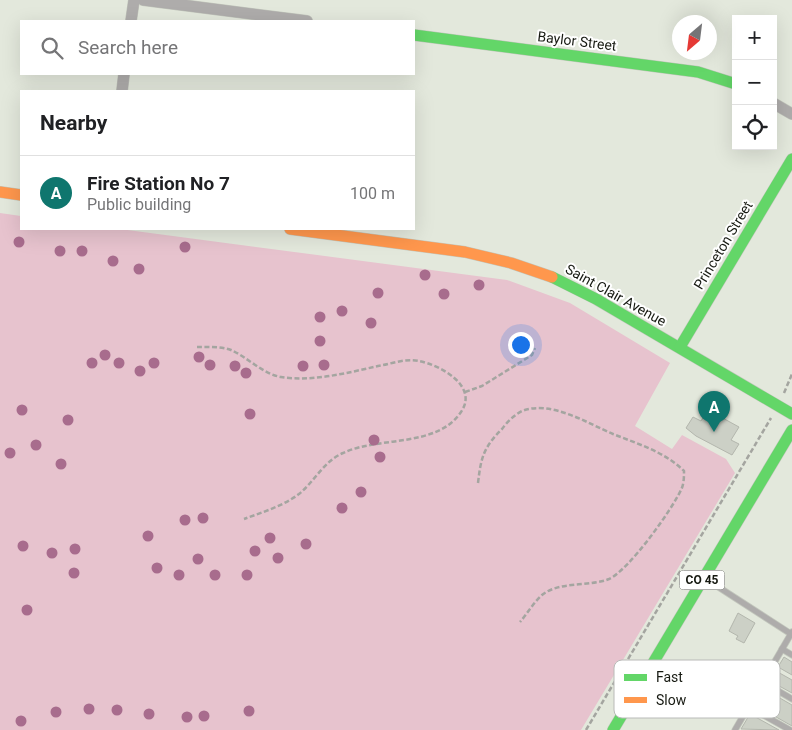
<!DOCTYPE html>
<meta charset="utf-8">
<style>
body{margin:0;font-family:Roboto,sans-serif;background:#f6f6f6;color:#202124}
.controls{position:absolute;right:15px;top:15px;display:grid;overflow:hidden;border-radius:0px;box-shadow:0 5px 20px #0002}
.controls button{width:45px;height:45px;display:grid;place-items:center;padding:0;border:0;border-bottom:1px solid #e0e0e0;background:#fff;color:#202124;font:25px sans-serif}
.compass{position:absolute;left:672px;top:15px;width:45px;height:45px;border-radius:50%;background:#fff;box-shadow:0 5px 20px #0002;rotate:208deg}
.you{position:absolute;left:520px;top:344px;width:18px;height:18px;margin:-12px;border:4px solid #fff;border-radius:50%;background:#1a73e8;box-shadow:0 0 0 8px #1a73e833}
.badge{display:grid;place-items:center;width:32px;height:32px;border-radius:50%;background:#0f766e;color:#fff;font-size:16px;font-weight:700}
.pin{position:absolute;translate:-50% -41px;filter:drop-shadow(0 1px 2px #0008)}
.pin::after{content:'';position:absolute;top:26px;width:18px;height:15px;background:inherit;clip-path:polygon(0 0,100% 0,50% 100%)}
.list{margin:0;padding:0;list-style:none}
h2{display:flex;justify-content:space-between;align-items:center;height:65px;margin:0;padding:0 20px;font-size:21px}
h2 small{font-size:16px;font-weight:400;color:#757577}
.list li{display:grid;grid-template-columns:32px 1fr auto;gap:15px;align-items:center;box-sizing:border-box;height:75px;padding:0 20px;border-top:1px solid #e0e0e0}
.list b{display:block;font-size:19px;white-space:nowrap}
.list p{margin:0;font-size:16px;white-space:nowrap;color:#757577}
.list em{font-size:16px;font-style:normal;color:#757577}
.icon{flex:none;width:28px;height:28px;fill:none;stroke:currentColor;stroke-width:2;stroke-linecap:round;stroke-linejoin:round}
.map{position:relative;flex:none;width:792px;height:730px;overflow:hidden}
.search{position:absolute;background:#fff;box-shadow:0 5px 20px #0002;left:20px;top:20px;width:395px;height:55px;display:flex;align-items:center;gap:12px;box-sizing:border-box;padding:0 18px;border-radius:0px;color:#757577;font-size:19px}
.panel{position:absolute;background:#fff;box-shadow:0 5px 20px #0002;left:20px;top:90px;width:395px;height:140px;border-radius:0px}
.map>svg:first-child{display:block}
.green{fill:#e7c3ce}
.building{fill:#ccd0c6;stroke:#b3b6ad}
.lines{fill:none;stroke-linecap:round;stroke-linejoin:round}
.lane-casing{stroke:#c2c6bc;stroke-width:7}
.street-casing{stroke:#c2c6bc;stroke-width:12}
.fast-casing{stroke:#c2c6bc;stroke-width:12}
.slow-casing{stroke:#c2c6bc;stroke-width:12}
.path{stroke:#a4a5a0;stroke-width:2.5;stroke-dasharray:5 2.5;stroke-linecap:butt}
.lane{stroke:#aeacab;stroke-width:5.5}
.street{stroke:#aeacab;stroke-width:11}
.fast{stroke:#63d668;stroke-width:11}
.slow{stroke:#ff974d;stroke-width:11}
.tree{fill:#a86c8d}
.labels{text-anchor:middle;stroke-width:4;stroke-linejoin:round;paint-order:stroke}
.shield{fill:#fff;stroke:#5c5e58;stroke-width:1}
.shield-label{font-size:12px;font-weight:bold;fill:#161911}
.street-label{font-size:14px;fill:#161911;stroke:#fff}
.key{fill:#fff;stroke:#b9bab8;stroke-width:1}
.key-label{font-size:14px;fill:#161911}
</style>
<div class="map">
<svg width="792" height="730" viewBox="0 0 792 730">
<rect width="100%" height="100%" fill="#e3e8dc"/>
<path class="green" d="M0 213 21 216V229H120L507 280 570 303 670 363 635 426 672 449 682 435 726 459 735 473 581 730H0Z"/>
<g class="building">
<path d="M708 410 739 427 731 440 739 444 732 455 696 436 686 428 693 417 701 421Z"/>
<path d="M738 613 755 623 744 643 736 639 738 636 729 631Z"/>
<path d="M784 657 792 662V675L778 667Z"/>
<path d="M776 671 792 680V693L770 681Z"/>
<path d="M764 689 792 705V726L755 705Z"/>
<path d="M750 714 779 730 741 729Z"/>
</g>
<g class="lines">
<defs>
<g id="lane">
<path d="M706 579 791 634"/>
<path d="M782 649 792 655"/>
<path d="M655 663 677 676 706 683 790 730"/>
<path d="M763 682 792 699"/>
<path d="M735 730 792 632"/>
</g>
<g id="street">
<path d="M143 0 307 21"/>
<path d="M131 21 134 0"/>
<path d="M122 91 124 74"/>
<path d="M773 103 792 114"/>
</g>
<g id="fast">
<path d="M414 35 698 72 736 84"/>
<path d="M552 277 596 299 792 414"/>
<path d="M680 347 792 159"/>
<path d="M613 730 792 430"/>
</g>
<g id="slow">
<path d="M0 192 21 195"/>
<path d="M290 229 465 252 511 263 552 277"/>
</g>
</defs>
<use href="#lane" class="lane-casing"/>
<use href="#street" class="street-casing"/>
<use href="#fast" class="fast-casing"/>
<use href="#slow" class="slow-casing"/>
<g class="path">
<path d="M197 347C208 347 220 346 231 350 247 357 263 374 281 377 312 382 347 373 378 366 391 364 405 358 419 361 440 365 479 386 461 412 437 448 379 436 343 453 324 461 314 482 299 494 283 506 263 512 244 519"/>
<path d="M465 392 482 386 532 355 535 348"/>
<path d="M784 393 792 374"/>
<path d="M478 483C481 458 483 448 502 429 507 422 514 415 522 411 551 400 587 423 613 434 638 444 665 452 684 471 684 477 684 484 681 490 671 511 629 570 609 579 589 587 559 581 542 595 534 602 527 614 520 622"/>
<path d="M586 730 771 418"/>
</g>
<use href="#lane" class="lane"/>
<use href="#street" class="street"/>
<use href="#fast" class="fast"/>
<use href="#slow" class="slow"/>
</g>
<g class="tree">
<circle cx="19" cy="242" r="5.5"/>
<circle cx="185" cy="247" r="5.5"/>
<circle cx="60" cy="251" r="5.5"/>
<circle cx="82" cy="251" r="5.5"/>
<circle cx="113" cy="261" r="5.5"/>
<circle cx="139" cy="269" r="5.5"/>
<circle cx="425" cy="275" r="5.5"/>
<circle cx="479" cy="285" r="5.5"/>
<circle cx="378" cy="293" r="5.5"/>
<circle cx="444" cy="294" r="5.5"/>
<circle cx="342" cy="311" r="5.5"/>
<circle cx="320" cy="317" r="5.5"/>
<circle cx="371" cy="323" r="5.5"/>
<circle cx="320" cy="341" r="5.5"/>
<circle cx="105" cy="355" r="5.5"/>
<circle cx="199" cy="357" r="5.5"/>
<circle cx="92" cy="363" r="5.5"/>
<circle cx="119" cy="363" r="5.5"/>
<circle cx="154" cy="363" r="5.5"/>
<circle cx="210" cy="365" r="5.5"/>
<circle cx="324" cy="365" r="5.5"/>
<circle cx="235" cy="366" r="5.5"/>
<circle cx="303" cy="366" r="5.5"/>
<circle cx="140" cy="371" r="5.5"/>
<circle cx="246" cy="373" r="5.5"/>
<circle cx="22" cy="410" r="5.5"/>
<circle cx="250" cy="414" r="5.5"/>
<circle cx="68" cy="420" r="5.5"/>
<circle cx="374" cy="440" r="5.5"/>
<circle cx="36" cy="445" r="5.5"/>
<circle cx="10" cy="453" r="5.5"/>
<circle cx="380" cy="457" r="5.5"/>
<circle cx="61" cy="464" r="5.5"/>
<circle cx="361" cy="492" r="5.5"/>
<circle cx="342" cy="508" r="5.5"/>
<circle cx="203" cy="518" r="5.5"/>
<circle cx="185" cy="520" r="5.5"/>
<circle cx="148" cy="536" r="5.5"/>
<circle cx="270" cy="538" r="5.5"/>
<circle cx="306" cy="544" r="5.5"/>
<circle cx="23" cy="546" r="5.5"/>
<circle cx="75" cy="549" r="5.5"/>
<circle cx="255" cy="551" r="5.5"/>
<circle cx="52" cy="553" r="5.5"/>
<circle cx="278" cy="558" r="5.5"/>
<circle cx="198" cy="559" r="5.5"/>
<circle cx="157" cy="568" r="5.5"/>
<circle cx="74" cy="573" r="5.5"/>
<circle cx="179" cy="575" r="5.5"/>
<circle cx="215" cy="575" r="5.5"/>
<circle cx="247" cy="575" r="5.5"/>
<circle cx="27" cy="610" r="5.5"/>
<circle cx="89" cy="709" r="5.5"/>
<circle cx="117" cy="710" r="5.5"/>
<circle cx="249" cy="711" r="5.5"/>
<circle cx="56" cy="712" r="5.5"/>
<circle cx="149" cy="714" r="5.5"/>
<circle cx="204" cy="716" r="5.5"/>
<circle cx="187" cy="717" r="5.5"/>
<circle cx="21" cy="721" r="5.5"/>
</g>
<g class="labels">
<rect class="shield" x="679.5" y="570.5" width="45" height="19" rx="4"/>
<g class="shield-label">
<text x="702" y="584">CO 45</text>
</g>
<g class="street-label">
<text transform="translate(577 41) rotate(7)" y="5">Baylor Street</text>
<text transform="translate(723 245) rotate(-59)" y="5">Princeton Street</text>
<text transform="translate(616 295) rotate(29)" y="5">Saint Clair Avenue</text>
</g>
</g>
<rect x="614" y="660" width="166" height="58" rx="8" class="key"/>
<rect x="624" y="674" width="23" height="7" fill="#63d668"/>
<rect x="624" y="697" width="23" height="6" fill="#ff974d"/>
<g class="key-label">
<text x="656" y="682">Fast</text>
<text x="656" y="705">Slow</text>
</g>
</svg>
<div class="controls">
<button>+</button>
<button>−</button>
<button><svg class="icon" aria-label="locate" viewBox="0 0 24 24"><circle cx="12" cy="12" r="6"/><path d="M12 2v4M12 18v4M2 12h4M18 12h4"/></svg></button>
</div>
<svg class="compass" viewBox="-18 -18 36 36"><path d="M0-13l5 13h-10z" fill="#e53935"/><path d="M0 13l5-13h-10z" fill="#757577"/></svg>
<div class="you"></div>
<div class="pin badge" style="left:714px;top:432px">A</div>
<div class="search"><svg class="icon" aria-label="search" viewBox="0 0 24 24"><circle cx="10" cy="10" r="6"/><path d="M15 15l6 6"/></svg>Search here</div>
<section class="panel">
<h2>Nearby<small></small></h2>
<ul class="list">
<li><span class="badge">A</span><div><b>Fire Station No 7</b><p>Public building</p></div><em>100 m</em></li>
</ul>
</section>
</div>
